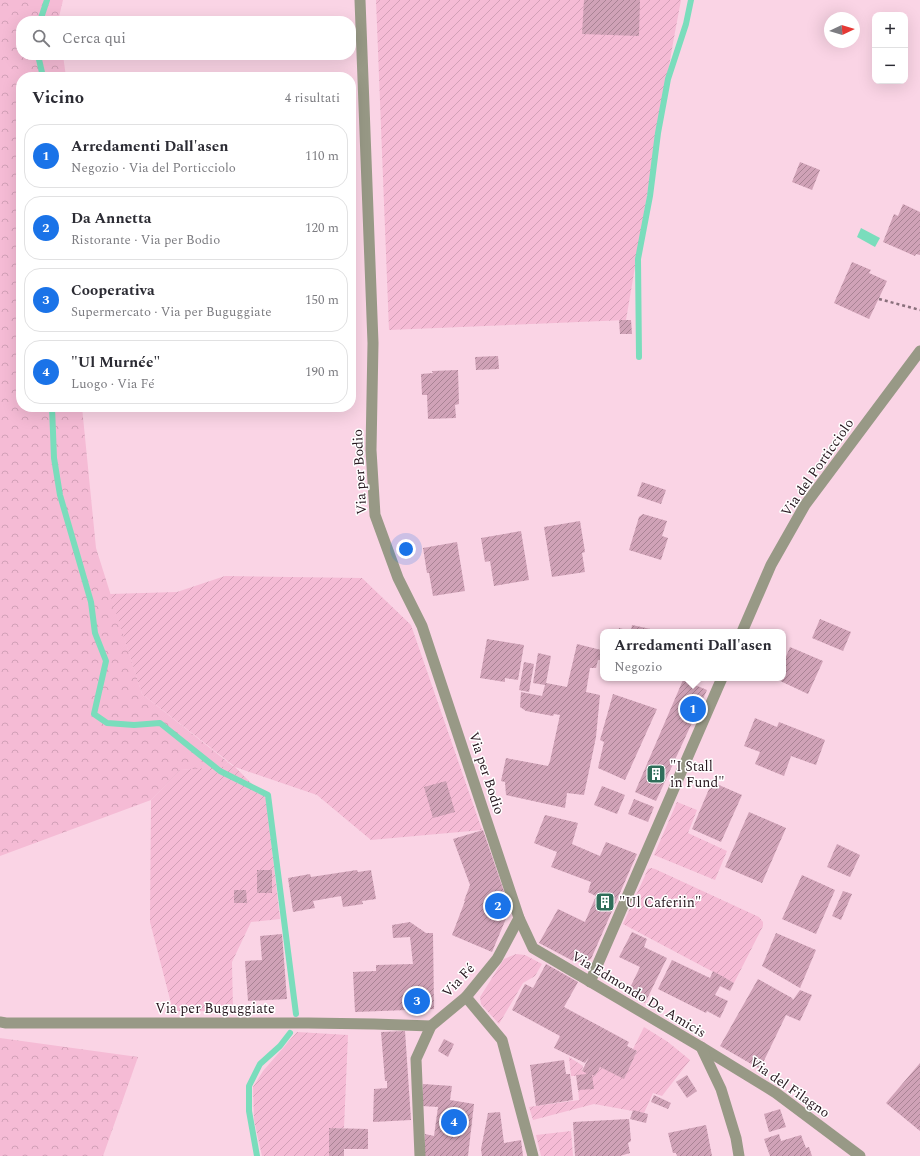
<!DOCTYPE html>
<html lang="it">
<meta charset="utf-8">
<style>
body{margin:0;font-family:Spectral,serif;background:#f2f2f3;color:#2b2b33}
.controls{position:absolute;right:12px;top:12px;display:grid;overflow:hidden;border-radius:8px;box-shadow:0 4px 16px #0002}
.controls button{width:36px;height:36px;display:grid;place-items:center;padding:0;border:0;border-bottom:1px solid #e1e1e2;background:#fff;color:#2b2b33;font:20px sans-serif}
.compass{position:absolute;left:824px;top:12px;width:36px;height:36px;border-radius:50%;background:#fff;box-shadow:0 4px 16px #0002;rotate:86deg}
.you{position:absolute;left:406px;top:549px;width:14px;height:14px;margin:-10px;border:3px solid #fff;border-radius:50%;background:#1a73e8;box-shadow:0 0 0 6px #1a73e833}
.badge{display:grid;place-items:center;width:26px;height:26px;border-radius:50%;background:#1a73e8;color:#fff;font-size:13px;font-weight:700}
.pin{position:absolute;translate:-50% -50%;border:2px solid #fff;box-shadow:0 1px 4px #0006}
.popup{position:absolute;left:600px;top:629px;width:186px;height:52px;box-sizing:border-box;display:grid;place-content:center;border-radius:8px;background:#fff;filter:drop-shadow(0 1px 3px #0005);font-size:13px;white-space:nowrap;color:#7c7c81}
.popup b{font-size:15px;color:#2b2b33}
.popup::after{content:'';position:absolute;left:50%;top:100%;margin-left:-8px;border:8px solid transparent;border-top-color:#fff}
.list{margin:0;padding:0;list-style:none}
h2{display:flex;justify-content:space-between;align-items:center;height:52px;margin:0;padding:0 16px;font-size:17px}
h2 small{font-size:13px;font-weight:400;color:#7c7c81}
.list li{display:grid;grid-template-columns:26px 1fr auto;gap:12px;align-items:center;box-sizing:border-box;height:64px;margin:0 8px 8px;padding:0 8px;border:1px solid #e1e1e2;border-radius:16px}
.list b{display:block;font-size:15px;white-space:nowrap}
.list p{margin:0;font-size:13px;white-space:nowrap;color:#7c7c81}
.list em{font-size:13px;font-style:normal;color:#7c7c81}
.icon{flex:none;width:22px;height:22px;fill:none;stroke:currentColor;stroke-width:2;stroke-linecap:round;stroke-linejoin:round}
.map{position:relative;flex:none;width:920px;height:1156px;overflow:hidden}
.search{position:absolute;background:#fff;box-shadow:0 4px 16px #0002;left:16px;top:16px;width:340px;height:44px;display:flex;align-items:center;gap:10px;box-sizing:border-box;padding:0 14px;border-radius:16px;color:#7c7c81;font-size:15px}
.panel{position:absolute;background:#fff;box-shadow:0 4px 16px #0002;left:16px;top:72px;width:340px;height:340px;border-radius:16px}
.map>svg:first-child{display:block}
.forest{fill:url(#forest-crowns)}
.garden{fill:url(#garden-furrows)}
.water{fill:#7addbc}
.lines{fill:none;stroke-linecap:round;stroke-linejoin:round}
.stream{stroke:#7addbc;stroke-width:6}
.building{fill:url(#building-hatch)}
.path{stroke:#8a707c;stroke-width:2.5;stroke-dasharray:3 3;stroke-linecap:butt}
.minor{stroke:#989986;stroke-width:11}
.tertiary{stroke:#989986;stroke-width:11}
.labels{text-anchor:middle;stroke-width:3;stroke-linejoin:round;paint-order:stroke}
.street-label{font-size:14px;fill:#281820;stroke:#fff}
.poi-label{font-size:14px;fill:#281820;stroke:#fff;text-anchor:start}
</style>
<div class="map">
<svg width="920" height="1156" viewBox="0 0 920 1156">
<defs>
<pattern id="forest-crowns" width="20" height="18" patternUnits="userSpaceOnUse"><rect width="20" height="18" fill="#f5bbd5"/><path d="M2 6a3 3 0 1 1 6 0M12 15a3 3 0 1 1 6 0" fill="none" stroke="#d2a0b7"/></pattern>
<pattern id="garden-furrows" width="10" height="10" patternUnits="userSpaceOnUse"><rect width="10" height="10" fill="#f5bbd5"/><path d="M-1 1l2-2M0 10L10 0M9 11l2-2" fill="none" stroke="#d2a0b7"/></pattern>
<pattern id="building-hatch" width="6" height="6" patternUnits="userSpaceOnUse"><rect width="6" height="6" fill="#d0a2b7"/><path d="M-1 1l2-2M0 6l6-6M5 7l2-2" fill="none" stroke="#a98394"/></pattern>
</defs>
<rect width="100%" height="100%" fill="#fad4e5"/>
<g class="forest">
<path d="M0 0H63L58 21H21V55H63L66 77H21V407H82L96 548 142 694 234 767 180 770 151 800 0 856Z"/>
<path d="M0 1038 138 1057 103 1156H0Z"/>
</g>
<g class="garden">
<path d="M376 0H681L673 43 626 320 389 330Z"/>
<path d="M225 576 362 578 411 625 482 830 371 840 317 795 235 767 266 798 280 919 251 922 232 962 233 1011H173L150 922 151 800 180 770 234 766 142 694 110 594 177 592Z"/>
<path d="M677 802 697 810 688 833 727 851 715 880 654 855Z"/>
<path d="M651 868 655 869 759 917 763 922V926L734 983 623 924 648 869Z"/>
<path d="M516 954 525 955 542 964 535 976 523 983 499 1024 481 1004 480 997 504 959Z"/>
<path d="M644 1027 668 1042 690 1060 662 1096 653 1093 644 1113 594 1104 533 1120 529 1107 579 1100 577 1076H571L569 1057 583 1066 582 1071 595 1076 600 1067 624 1078 637 1051 633 1049Z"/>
<path d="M297 1032 348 1035 344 1128H329V1156H262L254 1120 253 1087 263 1071Z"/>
<path d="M571 1131 573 1156H541L536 1135Z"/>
</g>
<path class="water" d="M861 228 880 238 875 247 857 237Z"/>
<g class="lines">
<g class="stream">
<path d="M40 21 47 0"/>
<path d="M38 55 43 77"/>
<path d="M639 357 638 259 650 196 658 133 668 79 686 24 691 0"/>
<path d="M52 407 54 458 60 495 91 602 95 633 106 661 94 714 107 723 134 725 160 723 220 771 268 795 296 1014"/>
<path d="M257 1156 249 1111V1086L260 1064 280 1046 290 1033"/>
</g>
</g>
<g class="building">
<path d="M584 0H640L639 36 582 34Z"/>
<path d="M800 162 820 170 812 190 792 182Z"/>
<path d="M903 204 920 212V255L916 254 915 256 883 242 894 214 898 216Z"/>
<path d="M852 262 871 270 869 273 887 281 869 319 834 303Z"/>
<path d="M619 320H631L632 334H620Z"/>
<path d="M498 356 499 369 476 370 475 357Z"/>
<path d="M458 370 459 404 455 405 456 418 428 419 427 395H422L421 374 433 373 432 371Z"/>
<path d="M642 482 666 490 661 504 637 496Z"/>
<path d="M643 514 667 521 662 536 668 538 661 560 629 550 639 517Z"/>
<path d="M580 521 585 552 582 553 585 572 552 577 544 527Z"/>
<path d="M521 531 529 580 494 586 490 561 485 562 481 538Z"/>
<path d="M457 542 465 591 433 596 429 573H427L423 548Z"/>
<path d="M820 619 851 632 843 651 812 638Z"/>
<path d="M632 625 655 630V632H618L619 628 631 631Z"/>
<path d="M487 639 524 645 518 680 505 678V682L480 678Z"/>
<path d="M577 644 601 650 600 660H598L596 668H590L586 692 600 695 596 737 584 795 567 793 565 808 506 795 505 782 501 781 506 758 548 766 550 761 560 715 554 714 553 716 526 711 520 707 521 692 542 696 545 685 533 683 538 653 551 656 546 683 567 687Z"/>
<path d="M790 647 823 661 808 694 776 679 777 678H783V664Z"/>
<path d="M524 662 534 664 529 692 519 690Z"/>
<path d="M683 680 707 690 656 801 635 792Z"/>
<path d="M613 694 657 709 625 780 598 768 604 742 600 740Z"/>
<path d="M755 718 777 727 779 722 825 740 816 765 791 756 784 776 755 764 760 752 744 746Z"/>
<path d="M446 781 455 812 433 818 424 787Z"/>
<path d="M712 782 742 795 721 842 692 829Z"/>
<path d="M602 786 625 795 617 814 594 805Z"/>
<path d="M634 799 654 807 648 822 628 814Z"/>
<path d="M749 812 786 828 762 883 725 867Z"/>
<path d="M545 815 578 823 572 844 600 856 606 842 637 854 591 959 583 962H575L539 943 558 909 585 922 596 896 588 892 591 882 551 867 557 852 534 843Z"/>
<path d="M483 830 510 909 492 952 452 935 465 901H464L470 885 453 839Z"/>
<path d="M837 844 860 855 850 877 827 867Z"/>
<rect x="257" y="870" width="15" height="23"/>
<path d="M357 870 358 872 371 870 376 899 362 901 363 904 343 907 341 896 313 901 315 908 293 912 288 878 310 874 311 877Z"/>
<path d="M802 875 835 890 816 934 782 919Z"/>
<path d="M234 890H246L247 903H234Z"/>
<path d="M843 891 852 894 841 920 832 916Z"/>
<path d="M410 922 426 933H433L434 1009 355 1012 353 972 376 971V965L413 964 410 937 393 938 392 925Z"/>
<path d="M632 932 647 939 644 947 667 958 645 1003 627 994 640 967 619 957Z"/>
<path d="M776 933 816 950 800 988 762 966Z"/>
<path d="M282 934 287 999 248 1001 245 961 262 960 260 936Z"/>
<path d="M672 960 710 978 713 971 734 983 730 991 720 986 715 995 728 1001 720 1018 707 1011 706 1013 658 989Z"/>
<path d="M546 964 578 982 564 1007 629 1042 627 1046 637 1051 624 1079 600 1067 595 1076 592 1075 594 1089 578 1090 576 1075 588 1074 582 1071 589 1057 585 1063 554 1048 560 1036 512 1010 525 984 533 988Z"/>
<path d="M758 979 792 998 793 1000 800 990 812 995 800 1021 786 1015 760 1069 720 1046Z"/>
<path d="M405 1031 411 1120 373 1122 374 1089 387 1088V1081H385L381 1032Z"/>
<path d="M444 1039 454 1044 448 1057 438 1051Z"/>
<path d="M564 1060 566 1074H570L573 1100 536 1106 530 1065Z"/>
<path d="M920 1063V1131L886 1103Z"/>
<path d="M687 1075 697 1091 687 1098 676 1082Z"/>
<path d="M423 1084 452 1086 450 1100 474 1104 468 1156H425V1134L434 1136 438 1107 422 1106Z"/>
<path d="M654 1095 671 1103 668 1109 651 1102Z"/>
<path d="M780 1109 786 1127 769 1132 764 1114Z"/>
<path d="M633 1110 648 1114 646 1123 630 1119Z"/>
<path d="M500 1112 504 1143 521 1140 523 1156H482L481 1149 488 1113Z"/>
<path d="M629 1119 631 1141 628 1143 630 1153 620 1156H575L573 1122Z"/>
<path d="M706 1125 712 1156H677L676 1153H673L668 1133Z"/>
<path d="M329 1128 368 1129V1149H344V1156H329Z"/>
<path d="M779 1134 781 1141 801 1135 806 1148 809 1147 812 1156H770L764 1139Z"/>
</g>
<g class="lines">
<path class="path" d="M879 299 920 310"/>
<g class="minor">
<path d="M742 632 771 565 805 505 920 351"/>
<path d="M590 982 722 678"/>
<path d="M466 997 502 1040 533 1156"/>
<path d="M0 1022 6 1023H308L374 1024 431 1026"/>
<path d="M701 1047 776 1093 860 1156"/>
<path d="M420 1156 416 1059 431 1026 466 997 497 959 519 918"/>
</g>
<path class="tertiary" d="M360 0 373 343 371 450 375 515 398 578 422 626 519 918 533 948 701 1047 721 1089 736 1138 739 1156"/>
</g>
<defs>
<symbol id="building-square" viewBox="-11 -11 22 22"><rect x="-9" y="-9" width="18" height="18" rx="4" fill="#2f6d59" stroke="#fff"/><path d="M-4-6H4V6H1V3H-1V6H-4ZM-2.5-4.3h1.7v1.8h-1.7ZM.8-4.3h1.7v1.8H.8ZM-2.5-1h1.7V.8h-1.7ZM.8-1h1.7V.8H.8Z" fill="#fff"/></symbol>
</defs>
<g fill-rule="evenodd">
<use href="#building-square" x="645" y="763" width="22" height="22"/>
<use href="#building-square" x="594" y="891" width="22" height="22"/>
</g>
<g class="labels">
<g class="street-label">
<text transform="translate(817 467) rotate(-55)" y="5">Via del Porticciolo</text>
<text transform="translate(359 472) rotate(-93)" y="5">Via per Bodio</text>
<text transform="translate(487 773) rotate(72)" y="5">Via per Bodio</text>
<text transform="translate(458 980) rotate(-47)" y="5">Via Fé</text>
<text transform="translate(639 994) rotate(31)" y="5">Via Edmondo De Amicis</text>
<text x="215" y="1013">Via per Buguggiate</text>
<text transform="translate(790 1087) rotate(35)" y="5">Via del Filagno</text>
</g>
<g class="poi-label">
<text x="670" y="771">"I Stall<tspan x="670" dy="16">in Fund"</tspan></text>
<text x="619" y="907">"Ul Caferiin"</text>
</g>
</g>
</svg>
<div class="controls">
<button>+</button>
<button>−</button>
</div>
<svg class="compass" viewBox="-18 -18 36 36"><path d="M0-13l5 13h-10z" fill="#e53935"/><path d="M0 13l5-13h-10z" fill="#7c7c81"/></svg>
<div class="you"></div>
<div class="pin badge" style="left:693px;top:709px">1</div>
<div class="popup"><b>Arredamenti Dall'asen</b>Negozio</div>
<div class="pin badge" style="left:498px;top:906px">2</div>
<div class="pin badge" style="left:417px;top:1001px">3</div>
<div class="pin badge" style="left:454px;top:1122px">4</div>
<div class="search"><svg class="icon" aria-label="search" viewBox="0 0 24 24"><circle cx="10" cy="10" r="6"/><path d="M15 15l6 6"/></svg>Cerca qui</div>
<section class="panel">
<h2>Vicino<small>4 risultati</small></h2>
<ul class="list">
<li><span class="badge">1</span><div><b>Arredamenti Dall'asen</b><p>Negozio · Via del Porticciolo</p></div><em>110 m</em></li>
<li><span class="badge">2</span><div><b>Da Annetta</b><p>Ristorante · Via per Bodio</p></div><em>120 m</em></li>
<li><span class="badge">3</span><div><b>Cooperativa</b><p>Supermercato · Via per Buguggiate</p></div><em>150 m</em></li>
<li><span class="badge">4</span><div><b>&quot;Ul Murnée&quot;</b><p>Luogo · Via Fé</p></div><em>190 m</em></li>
</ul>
</section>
</div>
